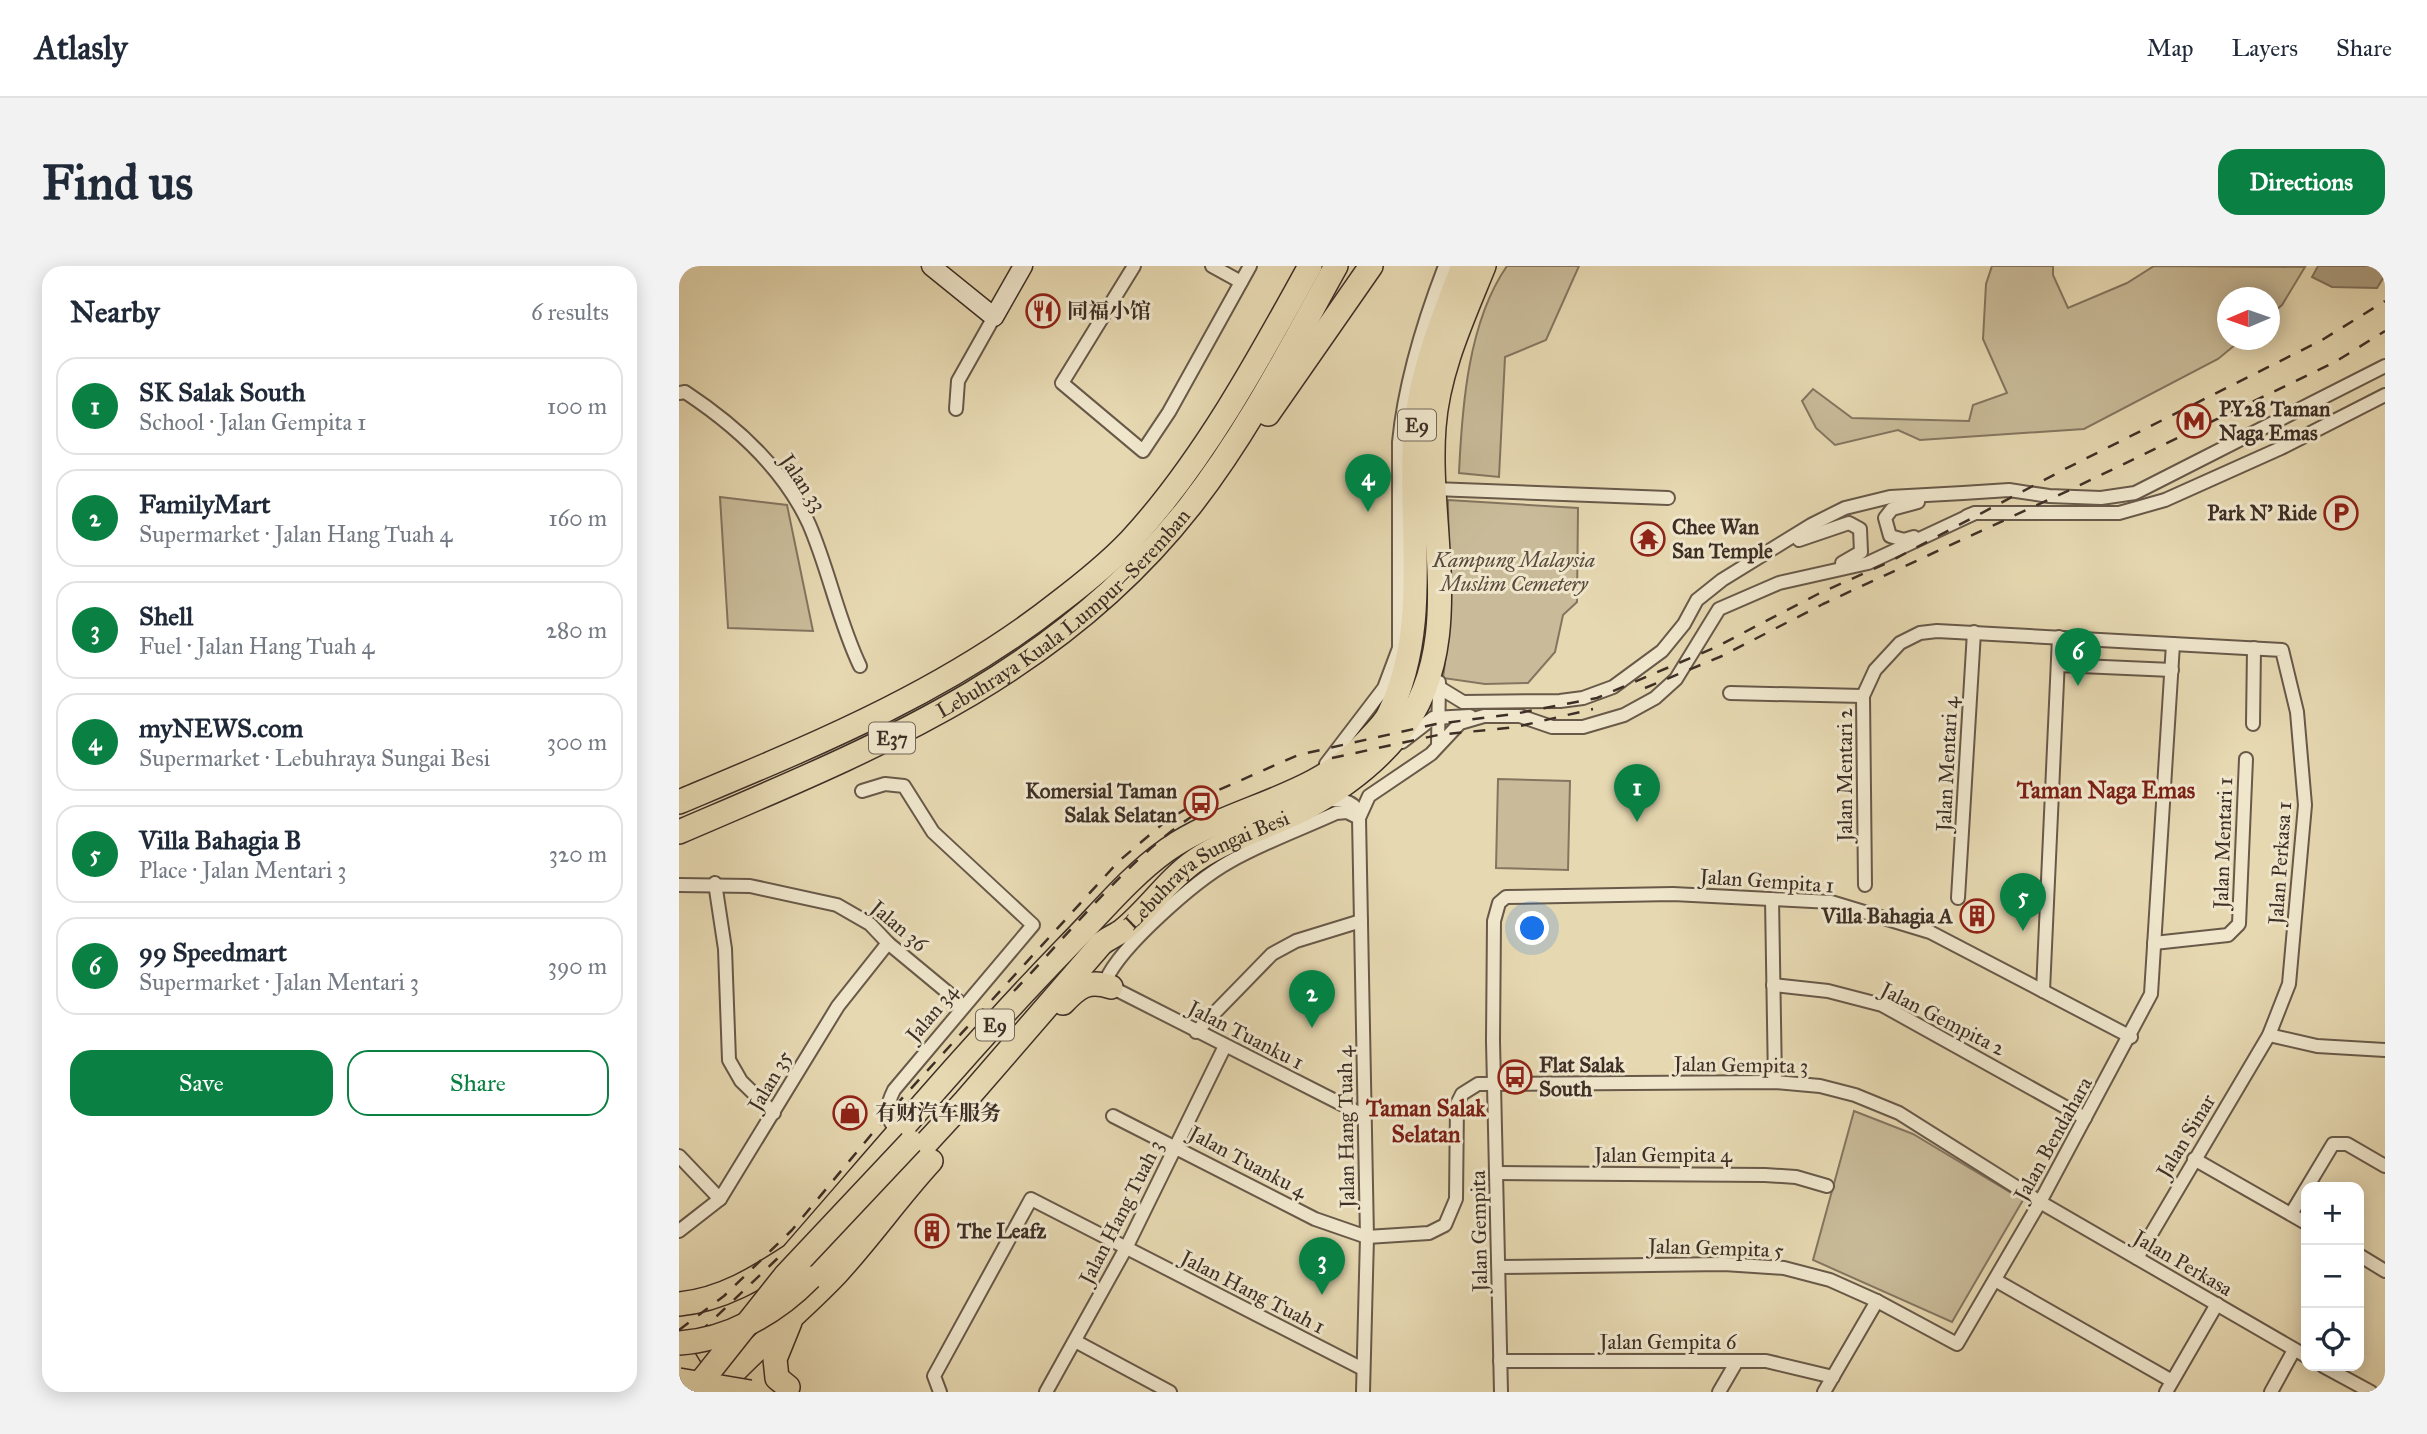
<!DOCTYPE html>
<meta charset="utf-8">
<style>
body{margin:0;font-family:"IM FELL Great Primer","Noto Serif SC",serif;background:#f2f2f3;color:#1f2937}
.controls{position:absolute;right:21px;bottom:21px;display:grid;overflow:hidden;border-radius:14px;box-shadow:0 4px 18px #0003}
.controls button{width:63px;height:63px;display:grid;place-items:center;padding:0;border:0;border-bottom:2px solid #e0e1e3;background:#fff;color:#1f2937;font:35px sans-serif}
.compass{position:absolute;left:1538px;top:21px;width:63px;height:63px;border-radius:50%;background:#fff;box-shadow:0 4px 18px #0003;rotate:268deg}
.you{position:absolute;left:854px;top:663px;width:24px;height:24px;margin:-18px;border:5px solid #fff;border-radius:50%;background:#1a73e8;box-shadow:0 0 0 10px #1a73e833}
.badge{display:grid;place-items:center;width:46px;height:46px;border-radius:50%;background:#0b8043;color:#fff;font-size:23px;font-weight:700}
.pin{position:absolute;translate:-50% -58px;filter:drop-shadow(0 2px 4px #0008)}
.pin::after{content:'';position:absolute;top:37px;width:24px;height:21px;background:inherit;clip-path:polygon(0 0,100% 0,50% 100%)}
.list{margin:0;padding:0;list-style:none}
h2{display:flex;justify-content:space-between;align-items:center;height:91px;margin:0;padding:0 28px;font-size:30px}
h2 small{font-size:23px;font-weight:400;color:#747a83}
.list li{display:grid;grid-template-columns:46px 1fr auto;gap:21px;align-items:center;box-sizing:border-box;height:98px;margin:0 14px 14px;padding:0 14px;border:2px solid #e0e1e3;border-radius:21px}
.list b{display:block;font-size:26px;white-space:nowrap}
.list p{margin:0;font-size:23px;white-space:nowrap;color:#747a83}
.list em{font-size:23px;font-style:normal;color:#747a83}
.actions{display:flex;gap:14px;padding:21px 28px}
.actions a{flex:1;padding:16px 0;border:2px solid #0b8043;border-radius:21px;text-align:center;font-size:24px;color:#0b8043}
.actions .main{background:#0b8043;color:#fff}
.icon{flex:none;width:38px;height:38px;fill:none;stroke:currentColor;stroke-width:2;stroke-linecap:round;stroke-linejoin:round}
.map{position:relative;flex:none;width:1706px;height:1126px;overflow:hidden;border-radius:21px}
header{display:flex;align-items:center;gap:42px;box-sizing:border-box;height:98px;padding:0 35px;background:#fff;border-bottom:2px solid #e0e1e3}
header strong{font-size:33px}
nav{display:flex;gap:38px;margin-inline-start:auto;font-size:24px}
.intro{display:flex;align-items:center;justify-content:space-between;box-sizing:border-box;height:168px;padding:0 42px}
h1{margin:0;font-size:49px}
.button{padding:18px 32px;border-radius:21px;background:#0b8043;color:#fff;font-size:24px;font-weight:700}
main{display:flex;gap:42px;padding:0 42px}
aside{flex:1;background:#fff;border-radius:21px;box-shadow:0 4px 18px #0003}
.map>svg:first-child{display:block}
.green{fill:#c9bb99;stroke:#847560;stroke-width:2}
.water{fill:#ad9f82;stroke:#81725d;stroke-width:2}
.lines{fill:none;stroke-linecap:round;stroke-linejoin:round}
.street-casing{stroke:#685949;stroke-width:16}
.secondary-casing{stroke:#3e2f26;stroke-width:21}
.highway-casing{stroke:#3e2f26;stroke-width:26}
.street{stroke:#efe6cc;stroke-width:12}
.secondary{stroke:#efe6cc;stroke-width:18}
.highway{stroke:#e6d8b1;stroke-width:23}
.rail{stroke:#3e2f26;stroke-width:2.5;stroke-dasharray:12 12;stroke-linecap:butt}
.highway-bridge-casing{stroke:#3e2f26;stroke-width:26;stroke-linecap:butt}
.highway-bridge{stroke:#e6d8b1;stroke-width:23}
.labels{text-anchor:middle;stroke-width:6;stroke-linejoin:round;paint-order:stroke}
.shield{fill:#efe6cc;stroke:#736658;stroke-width:2}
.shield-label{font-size:19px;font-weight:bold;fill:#3e2f26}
.poi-label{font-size:21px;font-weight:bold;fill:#3e2f26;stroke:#efe6cc;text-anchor:start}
.street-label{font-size:21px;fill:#3e2f26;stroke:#efe6cc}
.park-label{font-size:21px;font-style:italic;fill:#5a4b3d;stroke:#efe6cc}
.neighbourhood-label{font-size:23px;font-weight:bold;fill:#7a1f14;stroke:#efe6cc}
</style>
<header>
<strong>Atlasly</strong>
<nav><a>Map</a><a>Layers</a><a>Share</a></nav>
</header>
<div class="intro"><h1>Find us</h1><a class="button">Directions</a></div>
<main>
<aside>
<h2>Nearby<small>6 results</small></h2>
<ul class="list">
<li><span class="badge">1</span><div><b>SK Salak South</b><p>School · Jalan Gempita 1</p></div><em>100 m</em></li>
<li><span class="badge">2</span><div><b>FamilyMart</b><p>Supermarket · Jalan Hang Tuah 4</p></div><em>160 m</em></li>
<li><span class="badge">3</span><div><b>Shell</b><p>Fuel · Jalan Hang Tuah 4</p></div><em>280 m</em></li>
<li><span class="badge">4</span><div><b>myNEWS.com</b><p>Supermarket · Lebuhraya Sungai Besi</p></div><em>300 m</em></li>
<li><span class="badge">5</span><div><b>Villa Bahagia B</b><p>Place · Jalan Mentari 3</p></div><em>320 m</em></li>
<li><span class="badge">6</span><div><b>99 Speedmart</b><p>Supermarket · Jalan Mentari 3</p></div><em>390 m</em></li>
</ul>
<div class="actions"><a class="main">Save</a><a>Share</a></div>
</aside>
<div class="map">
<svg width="1706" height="1126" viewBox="0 0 1706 1126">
<rect width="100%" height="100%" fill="#e6d8b1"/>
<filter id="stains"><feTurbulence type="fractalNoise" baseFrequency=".00286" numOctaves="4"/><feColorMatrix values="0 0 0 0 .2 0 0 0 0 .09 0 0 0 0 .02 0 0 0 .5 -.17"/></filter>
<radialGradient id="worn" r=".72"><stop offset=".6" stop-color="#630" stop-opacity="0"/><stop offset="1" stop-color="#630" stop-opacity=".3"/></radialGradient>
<g class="green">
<path d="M828 0H900L867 74 826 91 820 211 780 207C783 141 789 56 828 0Z"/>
<path d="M1313 0H1374V9L1389 42 1448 17 1475 0 1626 1 1603 39 1591 49 1590 32H1548V74H1562L1539 93 1405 163 1241 174 1219 164 1156 179 1137 162 1123 135 1134 123 1173 152 1290 155 1294 139 1328 127 1304 73 1307 18Z"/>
<path d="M41 231 108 239 134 365 49 362Z"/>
<path d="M769 234 899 242 898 336 884 349 876 386 849 417 806 418 764 412 771 357Z"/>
<path d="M819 513 891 515 889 604 817 602Z"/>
<path d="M1175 845 1234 868 1344 934 1273 1056 1134 994Z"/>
</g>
<path class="water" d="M1639 0H1706V9L1698 22 1653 21 1633 11Z"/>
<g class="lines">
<defs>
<g id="street">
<path d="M455 0 383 117 464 185 490 146 571 0"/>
<path d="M533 0 562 16"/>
<path d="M0 127 6 126C56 159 104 201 130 258 150 304 159 354 181 400"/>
<path d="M277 143 279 115 315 51"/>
<path d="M755 223 989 232"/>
<path d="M1288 250 1296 247H1440L1486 234 1602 182 1706 129"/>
<path d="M1235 271 1225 274 1211 270 1206 252 1213 243 1239 236"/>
<path d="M1120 274 1170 257 1181 263 1182 286 1163 297"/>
<path d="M1379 399 1493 404"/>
<path d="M761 422 784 436 881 435 904 432 934 421 983 385 1005 358 1018 334 1043 314 1132 259 1166 242 1211 231 1284 227 1330 224 1370 230 1422 232 1456 227 1706 100"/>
<path d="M1051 427 1184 430"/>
<path d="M1574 458 1575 382"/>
<path d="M723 476 754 452 791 450"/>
<path d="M759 479 760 416"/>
<path d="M647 498 705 422 720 382V176C726 115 744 57 766 0"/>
<path d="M183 525 206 518 225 520 254 566 354 659 215 824C206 842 206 851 219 867"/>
<path d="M651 534C665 534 678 535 680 552L688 971 684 1126"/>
<path d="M680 552 690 530 752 488 781 457 805 450H841L873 461H904L945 449 976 432 997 413 1040 343 1100 317 1189 297 1296 247"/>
<path d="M36 617 46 683 50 794 62 815 95 847"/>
<path d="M0 619 71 620 158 639 191 658 209 677 279 735 281 742"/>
<path d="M1186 619 1184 430 1196 404 1221 377 1241 367 1258 365 1603 384 1618 446 1626 539 1610 718 1590 769 1458 992"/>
<path d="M1279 632 1295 366"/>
<path d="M1093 633 1096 816"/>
<path d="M1475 677 1549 669 1560 658 1567 493"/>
<path d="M427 714C442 680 516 615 550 596 583 577 622 563 657 547L668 546 680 552"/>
<path d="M1094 719 1149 725 1203 739 1406 852"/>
<path d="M432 721 686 850"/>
<path d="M1364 725 1380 371"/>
<path d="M517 766 593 688 617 675 682 655"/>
<path d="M1590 769 1638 780 1706 784"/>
<path d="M434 850 636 953 688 971 750 967 766 959 777 933 778 838 783 828 799 818 1096 816 1141 820 1176 829 1220 847 1361 936 1627 1090"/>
<path d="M0 890 41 933"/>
<path d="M1515 893 1627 957"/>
<path d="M818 907 1086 909 1117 911 1148 920"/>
<path d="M1612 948 1654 878H1668L1706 900"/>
<path d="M0 965 41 933 159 740 209 677"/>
<path d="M1680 989 1706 1005"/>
<path d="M820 1001 1045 998 1105 1002 1151 1014 1198 1035 1278 1078 1361 936 1472 728 1494 378"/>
<path d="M1316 1014 1493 1115"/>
<path d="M396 1075 491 1126"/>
<path d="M821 1095H1087L1154 1111"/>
<path d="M1644 1100 1692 1126"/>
<path d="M261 1126 255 1110 352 933 684 1103"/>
<path d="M367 1126 447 982 546 780"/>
<path d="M822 1126 814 775 815 655 820 637 827 631 994 628 1152 636 1251 666 1452 771"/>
<path d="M1040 1126 1058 1095"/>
<path d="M1145 1126 1198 1035"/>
<path d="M1487 1126 1538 1038"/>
<path d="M1592 1126 1615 1084"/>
</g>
<path id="secondary" d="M252 0 315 51 344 0"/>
<g id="highway">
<path d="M589 148 692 0"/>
<path d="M0 536C133 480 265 427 379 337 404 318 429 298 451 275 523 197 580 93 631 0"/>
<path id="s1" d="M0 566C193 483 377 411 511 240 569 166 612 81 657 0"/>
<path d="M384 737C399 721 409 713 432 721"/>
<path id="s2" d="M131 1012 215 912 286 835 422 678C429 672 438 669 444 664 470 643 489 613 517 594 551 571 591 561 627 542 660 524 694 499 718 470 790 383 747 263 755 161 759 105 784 52 805 0"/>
<path d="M0 1038C43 1034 78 1012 113 989 203 886 291 781 386 683 419 650 450 611 488 584 551 540 634 534 688 475 695 467 704 459 709 450 750 367 732 274 735 185 737 119 760 61 784 0"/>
<path d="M0 1084 11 1102V1126"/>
<path d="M49 1112C84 1075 123 1044 158 1007 191 971 219 931 252 895"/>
<path d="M109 1121 98 1112 96 1093 111 1056"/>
</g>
</defs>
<use href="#street" class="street-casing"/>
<use href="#secondary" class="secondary-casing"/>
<use href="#highway" class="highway-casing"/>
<use href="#street" class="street"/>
<use href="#secondary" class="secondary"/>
<use href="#highway" class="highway"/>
<g class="rail">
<path d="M966 422 1043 390 1144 338 1395 222 1656 96 1706 65"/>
<path d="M653 492 759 469 837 461 914 443"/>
<path d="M335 725C388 670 448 594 512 551"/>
<path d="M0 1064 45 1030 113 964 216 840 440 595 487 555 533 527 619 489 757 458 835 448 918 432 1037 381 1139 328 1208 297 1386 203 1643 74 1706 35"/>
<path d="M0 1080 19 1068 101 990"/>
</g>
<defs>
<g id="highway-bridge">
<path d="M0 1077C49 1074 97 1047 131 1012"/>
<path d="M0 1114 71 1126"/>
<path d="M14 1126 106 1010 232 876"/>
</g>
</defs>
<use href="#highway-bridge" class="highway-bridge-casing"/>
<use href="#highway-bridge" class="highway-bridge"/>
</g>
<defs>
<symbol id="restaurant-ring" viewBox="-11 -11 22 22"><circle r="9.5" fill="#efe6cc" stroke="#8f2418" stroke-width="1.5"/><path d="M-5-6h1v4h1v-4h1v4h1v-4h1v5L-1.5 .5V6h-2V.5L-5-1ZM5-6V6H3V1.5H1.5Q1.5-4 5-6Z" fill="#8f2418"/></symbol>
<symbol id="metro-ring" viewBox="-11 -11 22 22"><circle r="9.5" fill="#efe6cc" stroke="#8f2418" stroke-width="1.5"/><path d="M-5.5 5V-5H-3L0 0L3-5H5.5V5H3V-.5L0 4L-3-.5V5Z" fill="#8f2418"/></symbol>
<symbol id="parking-ring" viewBox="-11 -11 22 22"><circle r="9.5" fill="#efe6cc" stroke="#8f2418" stroke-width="1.5"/><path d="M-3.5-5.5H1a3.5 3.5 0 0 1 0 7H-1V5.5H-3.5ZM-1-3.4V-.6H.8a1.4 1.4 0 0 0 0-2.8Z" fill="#8f2418"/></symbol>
<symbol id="temple-ring" viewBox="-11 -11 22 22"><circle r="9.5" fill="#efe6cc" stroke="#8f2418" stroke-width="1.5"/><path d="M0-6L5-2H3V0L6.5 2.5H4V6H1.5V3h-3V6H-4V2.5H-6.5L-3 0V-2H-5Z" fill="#8f2418"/></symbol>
<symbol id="bus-ring" viewBox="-11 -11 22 22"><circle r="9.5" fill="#efe6cc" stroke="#8f2418" stroke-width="1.5"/><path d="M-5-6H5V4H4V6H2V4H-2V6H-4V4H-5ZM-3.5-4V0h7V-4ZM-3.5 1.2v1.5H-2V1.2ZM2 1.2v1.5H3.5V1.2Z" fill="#8f2418"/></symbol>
<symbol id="building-ring" viewBox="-11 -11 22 22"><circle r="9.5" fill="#efe6cc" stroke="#8f2418" stroke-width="1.5"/><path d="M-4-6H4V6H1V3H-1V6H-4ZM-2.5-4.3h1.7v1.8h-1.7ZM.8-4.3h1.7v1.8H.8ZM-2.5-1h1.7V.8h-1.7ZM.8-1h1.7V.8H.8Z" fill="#8f2418"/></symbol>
<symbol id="shop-ring" viewBox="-11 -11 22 22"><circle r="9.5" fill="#efe6cc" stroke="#8f2418" stroke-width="1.5"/><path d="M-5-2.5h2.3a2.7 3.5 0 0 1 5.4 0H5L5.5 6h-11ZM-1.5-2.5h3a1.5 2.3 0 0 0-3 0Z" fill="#8f2418"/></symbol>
</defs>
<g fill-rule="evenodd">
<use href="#restaurant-ring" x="345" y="26" width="38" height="38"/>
<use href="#metro-ring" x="1496" y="136" width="38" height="38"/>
<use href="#parking-ring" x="1643" y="228" width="38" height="38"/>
<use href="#temple-ring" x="950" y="254" width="38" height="38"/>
<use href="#bus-ring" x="503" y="518" width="38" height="38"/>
<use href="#building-ring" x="1279" y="631" width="38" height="38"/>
<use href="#bus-ring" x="817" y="792" width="38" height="38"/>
<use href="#shop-ring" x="152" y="828" width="38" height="38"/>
<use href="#building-ring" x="234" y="946" width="38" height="38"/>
</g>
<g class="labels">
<g class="shield">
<rect x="719" y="143.5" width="38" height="31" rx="5"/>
<rect x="190" y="456.5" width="46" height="31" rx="5"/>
<rect x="297" y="743.5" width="38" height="31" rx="5"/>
</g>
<g class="shield-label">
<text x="738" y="166">E9</text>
<text x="213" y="479">E37</text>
<text x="316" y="766">E9</text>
</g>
<g class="poi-label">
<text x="388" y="52">同福小馆</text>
<text x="1540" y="150">PY28 Taman<tspan x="1540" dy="24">Naga Emas</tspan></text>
<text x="1638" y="254" text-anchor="end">Park N' Ride</text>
<text x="993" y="268">Chee Wan<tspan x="993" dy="24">San Temple</tspan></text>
<text x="498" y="532" text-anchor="end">Komersial Taman<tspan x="498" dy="24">Salak Selatan</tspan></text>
<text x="1274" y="657" text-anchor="end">Villa Bahagia A</text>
<text x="860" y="806">Flat Salak<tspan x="860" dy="24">South</tspan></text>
<text x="196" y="854">有财汽车服务</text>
<text x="278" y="972">The Leafz</text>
</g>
<g class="street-label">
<text transform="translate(124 217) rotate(56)" y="7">Jalan 33</text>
<text dy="7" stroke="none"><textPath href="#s1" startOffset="446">Lebuhraya Kuala Lumpur–Seremban</textPath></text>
<text transform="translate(1268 498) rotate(-87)" y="7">Jalan Mentari 4</text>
<text transform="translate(1166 509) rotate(-90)" y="7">Jalan Mentari 2</text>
<text transform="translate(1544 577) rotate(-88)" y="7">Jalan Mentari 1</text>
<text transform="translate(1601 597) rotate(-86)" y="7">Jalan Perkasa 1</text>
<text dy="7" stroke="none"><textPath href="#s2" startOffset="574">Lebuhraya Sungai Besi</textPath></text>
<text transform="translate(1088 615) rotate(4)" y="7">Jalan Gempita 1</text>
<text transform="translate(220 660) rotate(40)" y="7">Jalan 36</text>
<text transform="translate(253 747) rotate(-50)" y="7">Jalan 34</text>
<text transform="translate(1264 753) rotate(27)" y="7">Jalan Gempita 2</text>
<text transform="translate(567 769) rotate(27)" y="7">Jalan Tuanku 1</text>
<text transform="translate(1062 799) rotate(1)" y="7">Jalan Gempita 3</text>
<text transform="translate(91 815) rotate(-60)" y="7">Jalan 35</text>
<text transform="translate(667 861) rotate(-91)" y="7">Jalan Hang Tuah 4</text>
<text transform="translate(1507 870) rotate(-59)" y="7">Jalan Sinar</text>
<text transform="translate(1374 873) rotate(-61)" y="7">Jalan Bendahara</text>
<text x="984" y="896">Jalan Gempita 4</text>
<text transform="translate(569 896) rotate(28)" y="7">Jalan Tuanku 4</text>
<text transform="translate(442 946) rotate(-63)" y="7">Jalan Hang Tuah 3</text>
<text transform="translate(800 965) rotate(-91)" y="7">Jalan Gempita</text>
<text transform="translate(1037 982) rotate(2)" y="7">Jalan Gempita 5</text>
<text transform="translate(1504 997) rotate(30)" y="7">Jalan Perkasa</text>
<text transform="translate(574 1026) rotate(27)" y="7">Jalan Hang Tuah 1</text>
<text x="989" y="1083">Jalan Gempita 6</text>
</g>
<g class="park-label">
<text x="835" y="301">Kampung Malaysia<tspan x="835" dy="24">Muslim Cemetery</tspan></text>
</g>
<g class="neighbourhood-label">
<text x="1427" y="532">Taman Naga Emas</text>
<text x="747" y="850">Taman Salak<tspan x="747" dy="26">Selatan</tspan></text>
</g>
</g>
<rect width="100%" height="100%" filter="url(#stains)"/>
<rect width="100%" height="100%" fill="url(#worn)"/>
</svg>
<div class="controls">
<button>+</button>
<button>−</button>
<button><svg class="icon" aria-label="locate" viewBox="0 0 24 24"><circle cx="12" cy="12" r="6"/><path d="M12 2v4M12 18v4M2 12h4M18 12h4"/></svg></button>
</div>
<svg class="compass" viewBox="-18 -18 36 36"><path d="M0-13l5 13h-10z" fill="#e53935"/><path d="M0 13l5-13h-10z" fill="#747a83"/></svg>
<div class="you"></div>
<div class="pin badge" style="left:958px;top:556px">1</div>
<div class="pin badge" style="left:633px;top:762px">2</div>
<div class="pin badge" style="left:643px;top:1029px">3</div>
<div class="pin badge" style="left:689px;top:246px">4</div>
<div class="pin badge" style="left:1344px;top:665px">5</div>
<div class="pin badge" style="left:1399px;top:420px">6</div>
</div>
</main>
